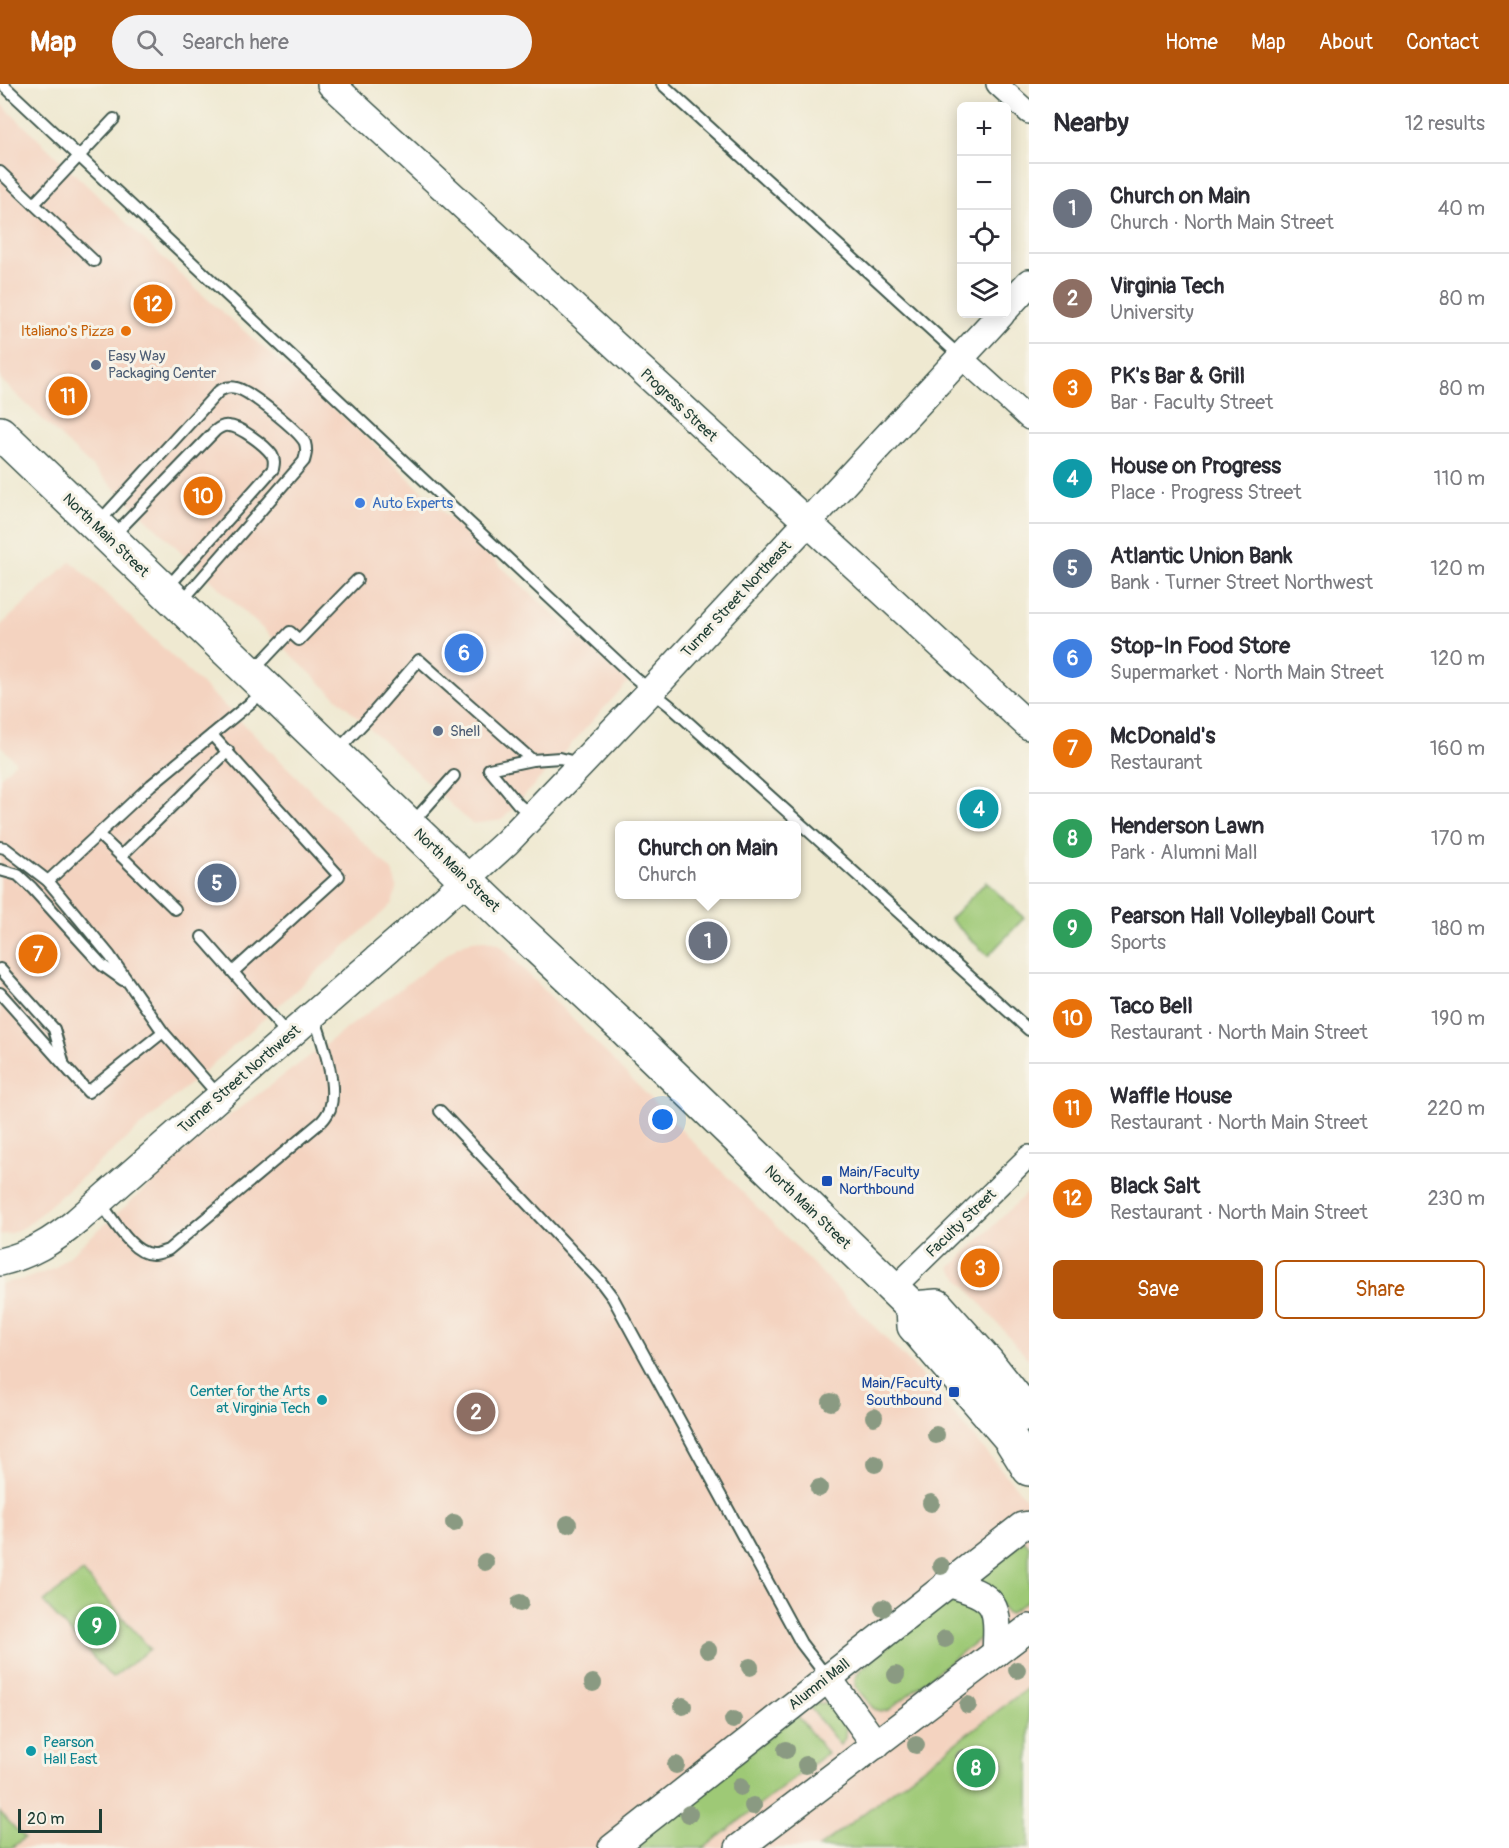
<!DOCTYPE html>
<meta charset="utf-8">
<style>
body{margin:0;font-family:Pangolin,sans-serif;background:#f2f2f3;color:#2b2b33}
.controls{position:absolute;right:18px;top:18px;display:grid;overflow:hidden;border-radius:9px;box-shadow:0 3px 15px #0003}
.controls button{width:54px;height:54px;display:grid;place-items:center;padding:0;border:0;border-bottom:2px solid #e1e1e2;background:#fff;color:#2b2b33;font:30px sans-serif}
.scale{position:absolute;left:18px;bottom:15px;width:84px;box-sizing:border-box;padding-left:6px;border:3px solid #1f3d34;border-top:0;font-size:16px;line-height:21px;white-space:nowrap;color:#1f3d34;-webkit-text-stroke:4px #f7f3e8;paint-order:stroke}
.you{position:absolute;left:663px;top:1036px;width:21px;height:21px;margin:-15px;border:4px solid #fff;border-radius:50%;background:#1a73e8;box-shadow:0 0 0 9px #1a73e833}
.badge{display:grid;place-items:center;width:39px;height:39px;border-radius:50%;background:#b45309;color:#fff;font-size:20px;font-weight:700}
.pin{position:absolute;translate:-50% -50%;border:3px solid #fff;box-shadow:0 2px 6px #0006}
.popup{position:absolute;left:615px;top:737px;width:186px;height:78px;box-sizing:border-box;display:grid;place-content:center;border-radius:9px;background:#fff;filter:drop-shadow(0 2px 4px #0005);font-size:20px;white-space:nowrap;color:#7c7c81}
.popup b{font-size:22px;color:#2b2b33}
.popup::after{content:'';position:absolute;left:50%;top:100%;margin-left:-12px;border:12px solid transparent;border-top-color:#fff}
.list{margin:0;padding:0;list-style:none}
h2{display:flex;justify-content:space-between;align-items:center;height:78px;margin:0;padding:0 24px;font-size:26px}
h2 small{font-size:20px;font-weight:400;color:#7c7c81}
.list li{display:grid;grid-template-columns:39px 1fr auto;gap:18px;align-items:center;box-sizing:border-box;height:90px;padding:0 24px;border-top:2px solid #e1e1e2}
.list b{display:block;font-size:22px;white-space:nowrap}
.list p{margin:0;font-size:20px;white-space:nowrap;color:#7c7c81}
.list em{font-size:20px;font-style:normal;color:#7c7c81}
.actions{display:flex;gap:12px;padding:18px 24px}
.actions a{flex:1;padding:14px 0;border:2px solid #b45309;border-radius:9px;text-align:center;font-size:21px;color:#b45309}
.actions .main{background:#b45309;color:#fff}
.icon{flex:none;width:33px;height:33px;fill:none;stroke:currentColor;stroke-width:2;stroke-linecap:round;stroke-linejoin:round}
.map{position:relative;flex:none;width:1029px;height:1764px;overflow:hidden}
header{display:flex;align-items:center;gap:36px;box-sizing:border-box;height:84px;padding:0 30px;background:#b45309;color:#fff}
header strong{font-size:28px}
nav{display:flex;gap:33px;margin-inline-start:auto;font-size:21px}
.search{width:420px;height:54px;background:#f2f2f3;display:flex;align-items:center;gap:15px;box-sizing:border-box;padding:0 21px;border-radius:33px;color:#7c7c81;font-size:22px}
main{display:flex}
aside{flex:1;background:#fff}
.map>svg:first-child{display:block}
.built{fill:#f4d3c0}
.green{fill:#9ec976;stroke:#5e8355;stroke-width:1.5}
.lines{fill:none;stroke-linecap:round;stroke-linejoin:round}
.service-casing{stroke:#3e574c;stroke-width:14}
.minor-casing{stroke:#3e574c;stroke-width:24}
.tertiary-casing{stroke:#3e574c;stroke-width:30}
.primary-casing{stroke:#3e574c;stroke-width:36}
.service{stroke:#fff;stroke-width:10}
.minor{stroke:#fff;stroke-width:21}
.tertiary{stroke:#fff;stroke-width:27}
.primary{stroke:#fff;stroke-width:33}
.tree{fill:#8a9a82}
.food-dot{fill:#e8710a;stroke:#f7f3e8;stroke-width:2}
.service-dot{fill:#5c6f8a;stroke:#f7f3e8;stroke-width:2}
.shop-dot{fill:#3f7fe0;stroke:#f7f3e8;stroke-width:2}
.transit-dot{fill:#1a4fb4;stroke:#f7f3e8;stroke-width:2}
.culture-dot{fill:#0f9aa8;stroke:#f7f3e8;stroke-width:2}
.labels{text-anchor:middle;stroke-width:6;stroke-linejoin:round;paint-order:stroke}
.food-label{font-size:15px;fill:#c56008;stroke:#f7f3e8;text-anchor:end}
.service-label{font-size:15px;fill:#4e5e75;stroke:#f7f3e8;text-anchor:start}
.street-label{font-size:15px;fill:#1f3d34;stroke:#f7f3e8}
.shop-label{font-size:15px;fill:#366cbe;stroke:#f7f3e8;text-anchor:start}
.transit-label{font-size:15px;fill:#164399;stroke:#f7f3e8;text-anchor:start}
.culture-label{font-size:15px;fill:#0d838f;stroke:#f7f3e8;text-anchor:end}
</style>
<header>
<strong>Map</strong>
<div class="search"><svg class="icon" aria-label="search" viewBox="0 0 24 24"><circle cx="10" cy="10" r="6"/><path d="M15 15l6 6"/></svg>Search here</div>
<nav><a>Home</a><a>Map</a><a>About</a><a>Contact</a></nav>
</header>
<main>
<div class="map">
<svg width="1029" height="1764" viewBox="0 0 1029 1764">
<rect width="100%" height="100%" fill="#f7f3e8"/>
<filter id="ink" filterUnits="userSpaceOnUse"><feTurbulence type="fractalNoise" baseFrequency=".0167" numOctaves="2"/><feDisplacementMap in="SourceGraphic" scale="12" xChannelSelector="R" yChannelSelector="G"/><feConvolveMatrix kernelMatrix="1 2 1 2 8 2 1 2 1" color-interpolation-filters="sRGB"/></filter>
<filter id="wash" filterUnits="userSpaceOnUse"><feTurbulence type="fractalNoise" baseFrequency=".008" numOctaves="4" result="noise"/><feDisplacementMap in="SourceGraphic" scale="24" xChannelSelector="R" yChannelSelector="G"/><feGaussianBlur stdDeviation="1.35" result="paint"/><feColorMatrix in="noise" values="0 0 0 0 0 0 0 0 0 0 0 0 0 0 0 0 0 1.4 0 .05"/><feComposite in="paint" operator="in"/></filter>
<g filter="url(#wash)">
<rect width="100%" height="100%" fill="#efe9d1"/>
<g class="built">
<path d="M0 19 197 206 372 358 472 456 628 598 502 736 472 740 235 519 0 295Z"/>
<path d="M71 477 228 625 392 787 397 803 392 820 238 958 26 1142 11 1149 0 1151V693L16 678 0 661V542Z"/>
<path d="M485 856 499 860 915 1284 1029 1418V1764H0V1200L28 1194 54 1185 153 1098 185 1067 214 1043 458 862 471 857Z"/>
<path d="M1029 1107V1276L950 1184Z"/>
</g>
<g class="green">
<path d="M986 798 1024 834 988 872 950 835Z"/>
<path d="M1024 1456 1029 1462V1515L1011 1529H1007L982 1499 980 1491Z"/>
<path d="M83 1488 150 1565 112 1594 43 1518Z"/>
<path d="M960 1510 984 1529V1547L980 1554 889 1626 880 1628 873 1624 855 1602V1594L860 1586 945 1514Z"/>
<path d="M1029 1603V1764H818Z"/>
<path d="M817 1619 829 1620 846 1639 845 1654 840 1661 809 1622Z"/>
<path d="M797 1631 827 1669 704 1764H630Z"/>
<path d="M0 1728 24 1754 11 1764H0Z"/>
</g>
</g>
<g filter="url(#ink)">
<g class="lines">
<defs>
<g id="service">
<path d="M2 0 634 593 669 621 1029 946"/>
<path d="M662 0 961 273"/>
<path d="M0 88 94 177"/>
<path d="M34 120 114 35"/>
<path d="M98 439 219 307C225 304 229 302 236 304 249 306 300 348 305 359 307 366 306 370 304 377L182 517"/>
<path d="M112 453 215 347C219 344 223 341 228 342 240 342 265 361 272 371 275 376 274 380 273 385L166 505"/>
<path d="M253 587 290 548 299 556 357 496"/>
<path d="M212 651 339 792 234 887"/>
<path d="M337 667 373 629 419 576 532 676"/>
<path d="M532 732 518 720 489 685 532 676 560 674 578 679"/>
<path d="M412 739 454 692"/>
<path d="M98 750 121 772"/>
<path d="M0 763 5 764 48 797 110 872 163 948 219 1012"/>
<path d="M0 786 18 791 32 804 102 881 123 896"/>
<path d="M48 797 151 701 265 607"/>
<path d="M175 825 121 772 228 667"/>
<path d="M202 853 289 952"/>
<path d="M0 885 54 945 63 977"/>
<path d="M0 909 88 1008 163 948"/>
<path d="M440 1027 601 1198 613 1214 801 1559 827 1593"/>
<path d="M100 1118C112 1133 132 1172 154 1170 159 1170 164 1167 168 1166L322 1037C325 1034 328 1029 330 1025 338 999 322 957 314 932"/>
</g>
<g id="minor">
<path d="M997 0 1029 29"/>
<path d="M961 273 1029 335"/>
<path d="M893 1205 1029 1072"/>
</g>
<g id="tertiary">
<path d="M331 0 1029 642"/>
<path d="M1006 224 1029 199"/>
<path d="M0 1178C30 1171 53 1157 77 1137L417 840 507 758 651 607 1001 230"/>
<path d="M947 1499C997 1513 999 1519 996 1569"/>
<path d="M827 1593 876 1661"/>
<path d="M612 1764 1022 1442 1029 1441"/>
<path d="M739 1764 1029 1544"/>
</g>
<g id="primary">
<path d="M0 349 505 833 625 945 910 1221 913 1224 914 1242 1009 1353 1029 1385"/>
<path d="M913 1224 937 1222 987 1278 1029 1331"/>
</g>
</defs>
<use href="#service" class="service-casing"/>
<use href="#minor" class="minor-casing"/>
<use href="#tertiary" class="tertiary-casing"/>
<use href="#primary" class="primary-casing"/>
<use href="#service" class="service"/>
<use href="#minor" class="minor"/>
<use href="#tertiary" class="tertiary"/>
<use href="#primary" class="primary"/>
</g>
<g class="tree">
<circle cx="831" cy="1318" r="9"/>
<circle cx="874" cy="1333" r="9"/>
<circle cx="936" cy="1351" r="9"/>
<circle cx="875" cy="1380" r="9"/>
<circle cx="819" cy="1404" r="9"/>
<circle cx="931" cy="1419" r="9"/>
<circle cx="454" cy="1439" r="9"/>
<circle cx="568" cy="1440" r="9"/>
<circle cx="485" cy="1478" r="9"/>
<circle cx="941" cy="1482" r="9"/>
<circle cx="520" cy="1519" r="9"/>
<circle cx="883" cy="1524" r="9"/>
<circle cx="945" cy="1555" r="9"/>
<circle cx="708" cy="1566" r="9"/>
<circle cx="750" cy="1583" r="9"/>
<circle cx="1017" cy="1586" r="9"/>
<circle cx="896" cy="1591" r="9"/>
<circle cx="593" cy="1599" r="9"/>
<circle cx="968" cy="1621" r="9"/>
<circle cx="683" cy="1622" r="9"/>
<circle cx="733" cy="1636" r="9"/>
<circle cx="916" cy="1661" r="9"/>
<circle cx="786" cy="1666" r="9"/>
<circle cx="964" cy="1674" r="9"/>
<circle cx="676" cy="1681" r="9"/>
<circle cx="806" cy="1681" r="9"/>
<circle cx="991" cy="1683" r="9"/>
<circle cx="740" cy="1703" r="9"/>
<circle cx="753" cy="1722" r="9"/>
<circle cx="689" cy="1730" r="9"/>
</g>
</g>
<circle class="food-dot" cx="126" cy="247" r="6"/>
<g class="service-dot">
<circle cx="96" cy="281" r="6"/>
<circle cx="438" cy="647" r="6"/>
</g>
<circle class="shop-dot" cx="360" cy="419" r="6"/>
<g class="transit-dot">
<rect x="821" y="1091" width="12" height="12" rx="3"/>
<rect x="948" y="1302" width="12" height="12" rx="3"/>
</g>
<g class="culture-dot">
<circle cx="322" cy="1316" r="6"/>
<circle cx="31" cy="1667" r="6"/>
</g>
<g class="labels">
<g class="food-label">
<text x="114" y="252">Italiano's Pizza</text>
</g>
<g class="service-label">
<text x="108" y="277">Easy Way<tspan x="108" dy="17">Packaging Center</tspan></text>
<text x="450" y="652">Shell</text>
</g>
<g class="street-label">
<text transform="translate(679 321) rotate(43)" y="5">Progress Street</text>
<text transform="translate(106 451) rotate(44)" y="5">North Main Street</text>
<text transform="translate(736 515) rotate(-47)" y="5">Turner Street Northeast</text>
<text transform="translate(457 786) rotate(44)" y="5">North Main Street</text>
<text transform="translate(239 995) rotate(-41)" y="5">Turner Street Northwest</text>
<text transform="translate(808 1123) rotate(44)" y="5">North Main Street</text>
<text transform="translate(961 1139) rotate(-44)" y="5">Faculty Street</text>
<text transform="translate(819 1600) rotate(-38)" y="5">Alumni Mall</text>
</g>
<g class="shop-label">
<text x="372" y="424">Auto Experts</text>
</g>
<g class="transit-label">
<text x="839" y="1093">Main/Faculty<tspan x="839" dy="17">Northbound</tspan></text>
<text x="942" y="1304" text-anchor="end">Main/Faculty<tspan x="942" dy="17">Southbound</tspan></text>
</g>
<g class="culture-label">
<text x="310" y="1312">Center for the Arts<tspan x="310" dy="17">at Virginia Tech</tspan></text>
<text x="43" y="1663" text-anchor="start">Pearson<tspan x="43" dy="17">Hall East</tspan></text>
</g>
</g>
</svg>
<div class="controls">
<button>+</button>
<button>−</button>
<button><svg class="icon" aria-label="locate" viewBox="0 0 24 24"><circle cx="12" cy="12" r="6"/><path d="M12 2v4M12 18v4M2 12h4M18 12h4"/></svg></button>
<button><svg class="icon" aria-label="layers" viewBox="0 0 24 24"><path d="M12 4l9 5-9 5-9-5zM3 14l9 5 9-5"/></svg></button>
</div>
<div class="scale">20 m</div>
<div class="you"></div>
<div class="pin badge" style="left:708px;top:857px;background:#6b7280">1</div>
<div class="popup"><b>Church on Main</b>Church</div>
<div class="pin badge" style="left:476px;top:1328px;background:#8d6e63">2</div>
<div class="pin badge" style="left:980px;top:1184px;background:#e8710a">3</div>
<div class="pin badge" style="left:979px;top:725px;background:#0f9aa8">4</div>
<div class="pin badge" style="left:217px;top:799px;background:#5c6f8a">5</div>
<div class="pin badge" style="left:464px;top:569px;background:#3f7fe0">6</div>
<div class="pin badge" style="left:38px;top:870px;background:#e8710a">7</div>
<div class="pin badge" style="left:976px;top:1684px;background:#2e9e5b">8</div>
<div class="pin badge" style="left:97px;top:1542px;background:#2e9e5b">9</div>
<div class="pin badge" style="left:203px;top:412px;background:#e8710a">10</div>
<div class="pin badge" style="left:68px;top:312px;background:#e8710a">11</div>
<div class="pin badge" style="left:153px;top:220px;background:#e8710a">12</div>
</div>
<aside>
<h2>Nearby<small>12 results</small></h2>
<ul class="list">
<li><span class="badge" style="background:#6b7280">1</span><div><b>Church on Main</b><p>Church · North Main Street</p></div><em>40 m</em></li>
<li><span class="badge" style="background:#8d6e63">2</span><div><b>Virginia Tech</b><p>University</p></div><em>80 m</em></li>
<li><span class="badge" style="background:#e8710a">3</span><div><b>PK's Bar &amp; Grill</b><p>Bar · Faculty Street</p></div><em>80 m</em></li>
<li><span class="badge" style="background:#0f9aa8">4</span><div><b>House on Progress</b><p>Place · Progress Street</p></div><em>110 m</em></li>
<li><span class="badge" style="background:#5c6f8a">5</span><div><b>Atlantic Union Bank</b><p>Bank · Turner Street Northwest</p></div><em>120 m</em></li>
<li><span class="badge" style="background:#3f7fe0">6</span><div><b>Stop-In Food Store</b><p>Supermarket · North Main Street</p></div><em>120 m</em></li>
<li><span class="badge" style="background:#e8710a">7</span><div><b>McDonald's</b><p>Restaurant</p></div><em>160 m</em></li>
<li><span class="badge" style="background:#2e9e5b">8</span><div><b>Henderson Lawn</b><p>Park · Alumni Mall</p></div><em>170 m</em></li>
<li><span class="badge" style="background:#2e9e5b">9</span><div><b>Pearson Hall Volleyball Court</b><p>Sports</p></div><em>180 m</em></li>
<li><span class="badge" style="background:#e8710a">10</span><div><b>Taco Bell</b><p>Restaurant · North Main Street</p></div><em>190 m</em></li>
<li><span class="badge" style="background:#e8710a">11</span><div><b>Waffle House</b><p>Restaurant · North Main Street</p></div><em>220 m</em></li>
<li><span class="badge" style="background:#e8710a">12</span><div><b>Black Salt</b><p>Restaurant · North Main Street</p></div><em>230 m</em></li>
</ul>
<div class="actions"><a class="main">Save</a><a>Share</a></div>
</aside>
</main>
